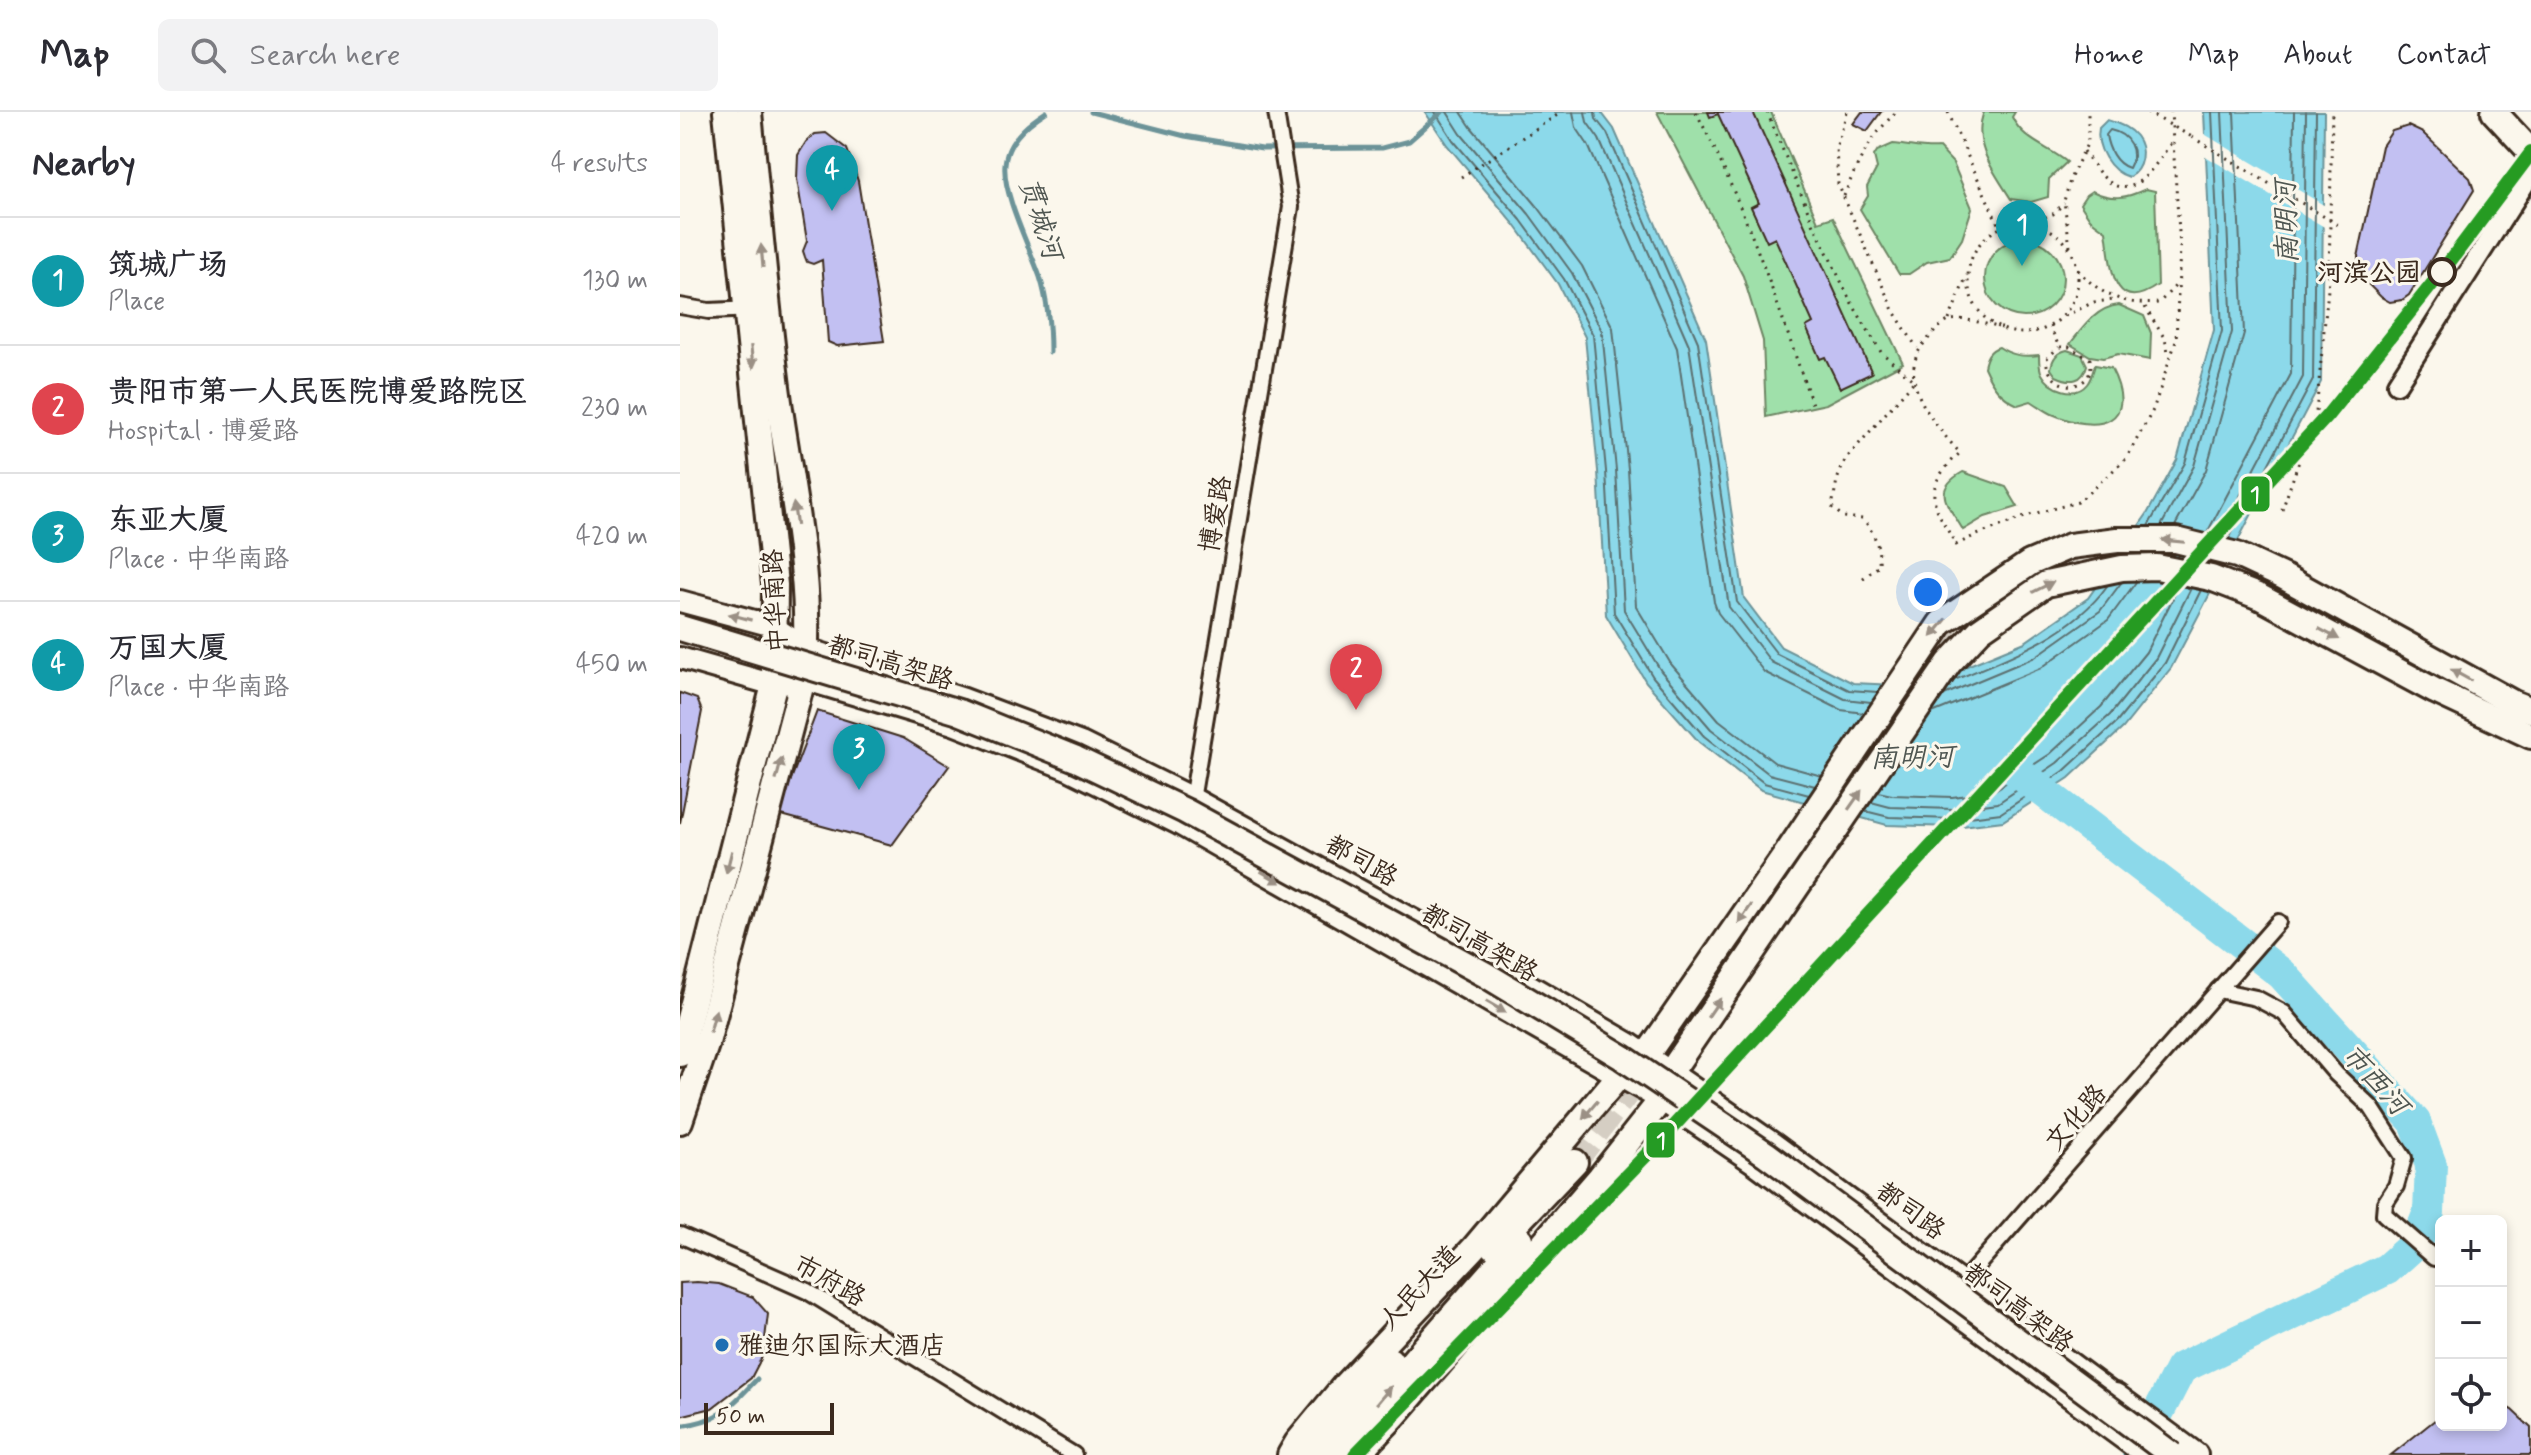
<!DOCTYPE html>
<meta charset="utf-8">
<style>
body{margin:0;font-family:Mynerve,"LXGW WenKai TC",sans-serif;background:#f2f2f3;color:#2b2b33}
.controls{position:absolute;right:24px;bottom:24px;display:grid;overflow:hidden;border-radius:12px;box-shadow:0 4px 12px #0003}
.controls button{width:72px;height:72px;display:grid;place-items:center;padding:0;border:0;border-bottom:2px solid #e1e1e2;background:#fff;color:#2b2b33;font:40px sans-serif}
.scale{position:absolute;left:24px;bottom:20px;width:130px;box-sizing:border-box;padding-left:8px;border:4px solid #3b2a1e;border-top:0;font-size:22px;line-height:28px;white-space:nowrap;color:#3b2a1e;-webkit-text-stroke:6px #fbf7ec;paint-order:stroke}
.you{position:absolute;left:1248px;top:480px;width:28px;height:28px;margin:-20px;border:6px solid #fff;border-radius:50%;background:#1a73e8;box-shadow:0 0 0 12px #1a73e833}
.badge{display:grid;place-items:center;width:52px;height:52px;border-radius:50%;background:#0b8043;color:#fff;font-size:26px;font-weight:700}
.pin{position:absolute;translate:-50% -66px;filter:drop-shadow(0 2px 4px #0008)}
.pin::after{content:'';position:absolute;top:42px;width:28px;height:24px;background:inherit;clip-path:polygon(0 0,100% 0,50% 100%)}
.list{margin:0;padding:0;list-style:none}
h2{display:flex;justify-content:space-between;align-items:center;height:104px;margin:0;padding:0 32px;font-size:34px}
h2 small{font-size:26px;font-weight:400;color:#7c7c81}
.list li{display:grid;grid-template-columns:52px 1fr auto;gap:24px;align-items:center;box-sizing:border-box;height:128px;padding:0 32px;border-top:2px solid #e1e1e2}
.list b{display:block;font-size:30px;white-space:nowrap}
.list p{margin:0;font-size:26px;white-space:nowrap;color:#7c7c81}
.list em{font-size:26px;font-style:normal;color:#7c7c81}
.icon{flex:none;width:44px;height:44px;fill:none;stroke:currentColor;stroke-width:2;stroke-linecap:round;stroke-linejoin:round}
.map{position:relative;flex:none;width:1851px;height:1343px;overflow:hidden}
header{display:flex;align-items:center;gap:48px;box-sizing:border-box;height:112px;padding:0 40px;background:#fff;border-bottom:2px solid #e1e1e2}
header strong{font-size:38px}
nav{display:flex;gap:44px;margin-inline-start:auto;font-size:28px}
.search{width:560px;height:72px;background:#f2f2f3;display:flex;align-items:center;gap:20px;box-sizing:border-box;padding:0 28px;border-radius:12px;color:#7c7c81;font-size:30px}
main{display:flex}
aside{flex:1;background:#fff}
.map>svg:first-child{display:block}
.green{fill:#9fe0aa;stroke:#6d8564;stroke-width:2}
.water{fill:#8cd9ea;stroke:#6c9398;stroke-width:2}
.pier{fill:#fbf7ec}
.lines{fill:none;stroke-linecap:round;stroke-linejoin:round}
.shore{stroke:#5b7070;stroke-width:2}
.stream{stroke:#6c9398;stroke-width:5}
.river{stroke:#8cd9ea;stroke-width:32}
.building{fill:#c2c0f2;stroke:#3b2a1e;stroke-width:2}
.trunk-tunnel{stroke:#d5cec3;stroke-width:24;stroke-dasharray:24 12;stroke-linecap:butt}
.minor-casing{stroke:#3b2a1e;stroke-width:20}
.tertiary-casing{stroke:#3b2a1e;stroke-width:24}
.secondary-casing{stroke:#3b2a1e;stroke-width:26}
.primary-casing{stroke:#3b2a1e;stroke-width:30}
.path{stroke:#3b2a1e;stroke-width:3;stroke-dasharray:2 6;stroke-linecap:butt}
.minor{stroke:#fbf7ec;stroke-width:14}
.tertiary{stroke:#fbf7ec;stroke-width:18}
.secondary{stroke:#fbf7ec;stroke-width:20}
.primary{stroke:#fbf7ec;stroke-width:24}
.primary-bridge-casing{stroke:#3b2a1e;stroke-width:30;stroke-linecap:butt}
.path-bridge{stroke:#3b2a1e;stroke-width:3;stroke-dasharray:2 6;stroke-linecap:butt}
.primary-bridge{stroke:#fbf7ec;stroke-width:24}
.metro-1-casing{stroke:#fbf7ec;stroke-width:20}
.metro-1{stroke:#259b24;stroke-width:14}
.oneway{fill:#9b9085}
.stop-dot{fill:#fbf7ec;stroke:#3b2a1e;stroke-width:4}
.poi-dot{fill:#1f6fb2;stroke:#fbf7ec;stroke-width:3}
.labels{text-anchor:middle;stroke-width:6;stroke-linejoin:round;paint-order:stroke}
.stop-label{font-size:26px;font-weight:bold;fill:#3b2a1e;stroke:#fbf7ec;text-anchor:end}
.street-label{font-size:26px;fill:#3b2a1e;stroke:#fbf7ec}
.poi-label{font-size:26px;fill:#3b2a1e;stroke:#fbf7ec;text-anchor:start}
.water-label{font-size:28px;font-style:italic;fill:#4f5651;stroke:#fbf7ec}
.line-badge{stroke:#fbf7ec;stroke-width:3}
.badge-label{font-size:22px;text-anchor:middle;font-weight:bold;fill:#fff}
</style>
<header>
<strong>Map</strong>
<div class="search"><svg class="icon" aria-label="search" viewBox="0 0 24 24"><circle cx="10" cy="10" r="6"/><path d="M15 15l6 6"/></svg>Search here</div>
<nav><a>Home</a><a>Map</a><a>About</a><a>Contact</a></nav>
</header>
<main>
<aside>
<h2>Nearby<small>4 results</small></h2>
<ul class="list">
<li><span class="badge" style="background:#0f9aa8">1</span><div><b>筑城广场</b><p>Place</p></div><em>130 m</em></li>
<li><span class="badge" style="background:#e0444e">2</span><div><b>贵阳市第一人民医院博爱路院区</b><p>Hospital · 博爱路</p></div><em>230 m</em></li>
<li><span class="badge" style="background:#0f9aa8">3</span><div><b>东亚大厦</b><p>Place · 中华南路</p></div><em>420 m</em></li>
<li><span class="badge" style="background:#0f9aa8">4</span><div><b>万国大厦</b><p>Place · 中华南路</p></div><em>450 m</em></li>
</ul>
</aside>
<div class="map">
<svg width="1851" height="1343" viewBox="0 0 1851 1343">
<rect width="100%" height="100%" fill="#fbf7ec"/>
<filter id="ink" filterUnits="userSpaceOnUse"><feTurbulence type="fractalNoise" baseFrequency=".0125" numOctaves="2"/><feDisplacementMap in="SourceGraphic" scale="16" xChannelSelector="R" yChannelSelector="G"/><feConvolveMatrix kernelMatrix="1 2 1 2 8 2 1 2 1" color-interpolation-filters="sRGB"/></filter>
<g filter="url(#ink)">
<g class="green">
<path d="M977 0H1091L1138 110 1153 105 1223 251 1146 292 1086 305 1083 229 1063 164Z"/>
<path d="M1304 0H1335L1332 5C1343 29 1369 35 1387 50L1369 67 1368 85 1351 90 1331 87C1315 61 1291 32 1304 0Z"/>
<path d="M1213 32C1229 33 1244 38 1259 36L1273 51 1292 96 1282 127 1270 145 1247 150 1229 162H1219L1180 97 1188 84 1187 75 1197 56 1194 44 1197 39Z"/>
<path d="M1466 77 1475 79 1478 173C1431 206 1431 151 1426 119L1410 107 1400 92 1406 83 1412 79C1432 89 1447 86 1466 77Z"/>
<circle cx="1344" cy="166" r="39"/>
<path d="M1439 193 1464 204 1471 221 1470 248 1438 242 1423 246 1410 244 1390 232C1403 215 1417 195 1439 193Z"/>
<path d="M1319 235C1332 244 1344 245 1359 243 1359 248 1359 257 1362 262 1370 277 1395 287 1407 272 1411 267 1413 259 1415 253L1431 256C1460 313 1418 322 1372 302 1365 299 1358 293 1351 289L1338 293C1320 285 1312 273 1304 255 1306 245 1309 238 1319 235Z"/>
<path d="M1387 238 1402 243 1407 253C1403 270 1391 271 1376 264L1371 257C1372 247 1377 240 1387 238Z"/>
<path d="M1283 360 1326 375 1338 395 1305 405 1283 418C1270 394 1249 379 1283 360Z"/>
</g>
<g class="water">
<path d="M745 0H921L934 17 1026 227 1064 486 1101 535 1173 571 1238 574 1345 530 1408 486 1467 402 1497 348 1534 218 1524 0H1644L1641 270 1491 556 1443 616 1389 666 1323 709 1274 715 1207 713 1081 678 1019 630 966 570 926 503 918 359 905 225 878 172 835 113 767 33Z"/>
<path d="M1427 8C1438 11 1449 15 1456 24 1466 37 1463 57 1449 65 1430 60 1415 35 1419 16Z"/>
</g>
<path class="pier" d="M1521 20 1647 95 1646 116 1522 42Z"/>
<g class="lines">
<g class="shore">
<path d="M755 0 773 28 841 108 884 167 913 223 926 359 934 501 973 565 1024 624 1084 671 1129 683"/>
<path d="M767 0 781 22 849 102 892 161 922 219 936 358 944 498 981 559 1031 617 1089 662 1135 674"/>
<path d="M781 0 791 15 858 95 902 154 933 216 948 357 956 494 991 552 1039 608 1095 651 1142 664"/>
<path d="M893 0 896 15 908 33 997 236 1034 490 1038 501 1084 560 1161 598 1184 601"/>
<path d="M905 0 907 10 919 27 1009 233 1049 495 1091 550 1165 587 1191 590"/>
<path d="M915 0 916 7 927 21 1018 230 1057 490 1097 542 1169 578 1198 580"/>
<path d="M1430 18C1449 22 1459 39 1449 56 1435 52 1428 36 1426 23Z"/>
<path d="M1468 414 1505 351 1542 219 1532 0"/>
<path d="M1481 414 1514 354 1552 220 1542 0"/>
<path d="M1495 414 1526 358 1564 221 1554 0"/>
<path d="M1527 421 1611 262 1614 0"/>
<path d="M1539 424 1623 265 1626 0"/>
<path d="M1549 427 1633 268 1636 0"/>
<path d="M1274 568C1328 546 1392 523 1427 474"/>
<path d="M1264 583 1355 545 1420 499 1441 471"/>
<path d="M1252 601 1361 556 1428 508 1456 470"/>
<path d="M1198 680 1212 683 1272 685 1312 680 1370 642 1421 595 1466 540 1499 474"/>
<path d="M1191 690 1210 695 1273 697 1318 691 1377 651 1430 603 1476 546 1511 476"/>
<path d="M1185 699 1209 705 1273 707 1321 701 1384 659 1437 610 1485 551 1521 478"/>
</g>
<g class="stream">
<path d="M366 0C347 12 327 29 325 52 322 81 350 136 360 165 368 190 370 214 370 240"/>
<path d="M411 0 505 24 582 37 702 36 729 29 762 0"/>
<path d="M0 1314C42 1308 49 1296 77 1267"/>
</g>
<path class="river" d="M1330 654 1602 862 1735 1010 1751 1053 1749 1100 1737 1130 1707 1157 1501 1256 1458 1340"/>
</g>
<g class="building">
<path d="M1028 0H1073L1192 261 1160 276 1145 245 1140 247 1126 215 1133 211 1095 126 1087 130 1071 95 1079 91 1038 2 1030 5Z"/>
<path d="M1182 0H1201L1187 19 1173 12Z"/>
<path d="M1728 14 1743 21 1790 66 1794 78 1729 183 1722 188 1710 190 1701 185 1684 168 1679 158 1678 145 1702 34 1712 19Z"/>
<path d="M146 21 167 37 178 69 204 229 157 234 148 230 142 148 133 152 127 150 125 145 123 139 127 129 117 67 118 43 126 30 135 22Z"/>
<path d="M0 581 17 587 22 599 0 711Z"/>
<path d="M137 599 223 626 269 654 212 733 98 702Z"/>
<path d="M17 1170 39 1172 73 1185 88 1202 83 1243 71 1266 32 1296 0 1304V1171Z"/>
<path d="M1821 1292 1832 1298 1851 1316V1343H1711L1761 1303V1313H1821Z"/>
</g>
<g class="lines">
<g class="trunk-tunnel">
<path d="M1236 564C1268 515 1324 472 1379 450 1400 442 1441 439 1464 439"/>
<path d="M895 1050 966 957"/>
</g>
<defs>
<g id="minor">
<path d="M0 194 29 199 74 197"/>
<path d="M511 694 611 95 596 0"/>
<path d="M1538 878 1576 886 1604 901 1656 962 1691 995 1724 1046 1716 1074 1705 1091 1704 1102 1754 1146"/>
<path d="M0 1123 127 1179 394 1343"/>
<path d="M1282 1171 1598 810"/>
</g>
<path id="tertiary" d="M1717 272 1851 62"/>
<g id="secondary">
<path d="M0 489 93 514 127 537 284 587 401 631 512 686 813 852 950 932 1094 1032 1435 1284"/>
<path d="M0 546 94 573 123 567 273 612 390 658 497 711 981 988 1077 1053 1421 1308"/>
</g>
<g id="primary">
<path d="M1814 0 1851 40"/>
<path d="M0 942 94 573 95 473 46 0"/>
<path d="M0 1009 28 927 123 567C135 479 111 377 99 290 86 193 78 97 69 0"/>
<path d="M814 1135 895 1050"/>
<path d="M1435 1284 1515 1343"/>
<path d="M1421 1308 1469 1343"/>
<path d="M610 1343 617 1331 665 1273 794 1136 938 965 966 944 1109 738 1261 511 1350 451 1390 434 1437 428H1496L1557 443 1604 465 1833 591 1851 598"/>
<path d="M629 1343 710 1248"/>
<path d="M654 1343 736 1245 840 1127"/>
<path d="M677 1343 715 1303 920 1065 981 988 990 961 1269 551 1300 518 1366 472 1442 456 1477 455 1531 466 1580 485 1755 579 1851 624"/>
</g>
</defs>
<use href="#minor" class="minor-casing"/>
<use href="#tertiary" class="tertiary-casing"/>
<use href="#secondary" class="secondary-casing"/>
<use href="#primary" class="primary-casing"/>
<g class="path">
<path d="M1016 0C1065 93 1099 196 1133 295"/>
<path d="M1087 0 1134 113 1170 188 1201 240 1234 269 1165 348 1157 368 1152 395 1163 405 1183 407C1195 422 1200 434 1199 454L1182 467"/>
<path d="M1167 0 1156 36 1158 72 1213 198 1237 236"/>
<path d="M1268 0 1320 116"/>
<path d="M1467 0 1512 25"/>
<path d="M1404 39C1440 98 1459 78 1491 31"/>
<path d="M781 65 882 0"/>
<path d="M1164 84C1178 49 1189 27 1216 0"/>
<circle cx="1343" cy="166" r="55"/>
<path d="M1350 111 1373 102 1384 91"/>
<path d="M1390 135 1384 89 1391 65 1408 30V0"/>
<path d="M1398 158C1420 183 1445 194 1479 191L1498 171"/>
<path d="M1465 195 1485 227 1489 245"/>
<path d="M1385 204 1414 190 1434 188"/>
<path d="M1269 208 1287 163"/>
<path d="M1370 214 1379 235H1389L1410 247C1418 278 1370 286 1366 247L1379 235"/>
<path d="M1322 216C1307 213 1287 205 1272 208 1263 210 1254 220 1248 227 1211 264 1254 312 1280 341 1240 378 1252 390 1276 433L1294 424 1353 402 1398 390 1446 347 1473 298 1496 229 1500 135 1491 0"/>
<path d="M1602 398 1636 300 1649 167 1652 0"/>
</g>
<use href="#minor" class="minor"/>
<use href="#tertiary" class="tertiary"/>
<use href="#secondary" class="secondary"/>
<use href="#primary" class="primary"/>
<defs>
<path id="primary-bridge" d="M0 516 279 600 396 647 505 699 806 863 942 945 1086 1042 1492 1343"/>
</defs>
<use href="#primary-bridge" class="primary-bridge-casing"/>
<path class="path-bridge" d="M1512 25 1658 113"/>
<use href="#primary-bridge" class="primary-bridge"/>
<defs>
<path id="metro-1" d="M675 1343 978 1031 1647 304 1761 161 1851 41"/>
</defs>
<use href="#metro-1" class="metro-1-casing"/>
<use href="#metro-1" class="metro-1"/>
</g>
<defs><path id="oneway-solid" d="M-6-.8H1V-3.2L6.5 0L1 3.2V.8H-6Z" transform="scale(2)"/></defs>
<g class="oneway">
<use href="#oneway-solid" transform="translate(82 144) rotate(-95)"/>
<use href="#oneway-solid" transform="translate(72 245) rotate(84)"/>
<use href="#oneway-solid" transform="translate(115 402) rotate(-98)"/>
<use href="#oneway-solid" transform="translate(1493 429) rotate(-174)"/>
<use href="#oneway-solid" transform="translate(1363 475) rotate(-27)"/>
<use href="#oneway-solid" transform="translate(60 505) rotate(-165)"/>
<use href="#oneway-solid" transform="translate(1259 516) rotate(130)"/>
<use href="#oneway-solid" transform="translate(1649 522) rotate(28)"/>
<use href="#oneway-solid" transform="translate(1781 563) rotate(-151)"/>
<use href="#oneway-solid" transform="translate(99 657) rotate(-75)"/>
<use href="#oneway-solid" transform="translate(1175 688) rotate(-55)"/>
<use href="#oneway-solid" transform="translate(49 750) rotate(104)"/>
<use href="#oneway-solid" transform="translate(591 765) rotate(30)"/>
<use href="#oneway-solid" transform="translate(1065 802) rotate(125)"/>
<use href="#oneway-solid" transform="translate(816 895) rotate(30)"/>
<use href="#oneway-solid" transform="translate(1034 896) rotate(-56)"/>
<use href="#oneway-solid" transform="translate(33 909) rotate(-75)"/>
<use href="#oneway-solid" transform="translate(910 998) rotate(130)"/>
<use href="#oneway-solid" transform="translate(704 1283) rotate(-50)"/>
</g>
</g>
<circle class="stop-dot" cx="1762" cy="160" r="13"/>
<circle class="poi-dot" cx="42" cy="1233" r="8"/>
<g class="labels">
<g class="stop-label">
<text x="1741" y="169">河滨公园</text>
</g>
<g class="street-label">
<text transform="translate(535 402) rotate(-80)" y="9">博爱路</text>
<text transform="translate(94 489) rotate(-93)" y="9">中华南路</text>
<text transform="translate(211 550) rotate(17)" y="9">都司高架路</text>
<text transform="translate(682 748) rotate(29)" y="9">都司路</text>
<text transform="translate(800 830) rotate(30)" y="9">都司高架路</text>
<text transform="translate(1395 1005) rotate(-49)" y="9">文化路</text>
<text transform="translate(1231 1098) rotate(36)" y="9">都司路</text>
<text transform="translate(150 1168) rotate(29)" y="9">市府路</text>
<text transform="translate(739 1175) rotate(-47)" y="9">人民大道</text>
<text transform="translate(1339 1195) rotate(37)" y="9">都司高架路</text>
</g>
<g class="poi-label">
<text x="58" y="1242">雅迪尔国际大酒店</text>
</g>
<g class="water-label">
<text transform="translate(362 106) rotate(72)" y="10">贯城河</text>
<text transform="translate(1605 110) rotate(-92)" y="10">南明河</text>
<text transform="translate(1232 644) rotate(-1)" y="10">南明河</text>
<text transform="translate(1696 967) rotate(48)" y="10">市西河</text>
</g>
</g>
<g class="line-badge">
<rect x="1560" y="363" width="31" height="38" rx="8" fill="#259b24"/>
<rect x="965" y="1009" width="31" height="38" rx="8" fill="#259b24"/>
</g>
<g class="badge-label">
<text x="1575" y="390">1</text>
<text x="981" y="1036">1</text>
</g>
</svg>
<div class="controls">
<button>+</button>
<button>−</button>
<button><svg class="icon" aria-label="locate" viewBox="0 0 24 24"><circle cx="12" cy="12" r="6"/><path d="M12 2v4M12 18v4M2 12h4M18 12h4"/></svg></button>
</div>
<div class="scale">50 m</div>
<div class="you"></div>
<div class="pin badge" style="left:1342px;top:154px;background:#0f9aa8">1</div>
<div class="pin badge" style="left:676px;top:598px;background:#e0444e">2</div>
<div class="pin badge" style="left:179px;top:678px;background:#0f9aa8">3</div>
<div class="pin badge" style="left:152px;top:99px;background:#0f9aa8">4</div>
</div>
</main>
